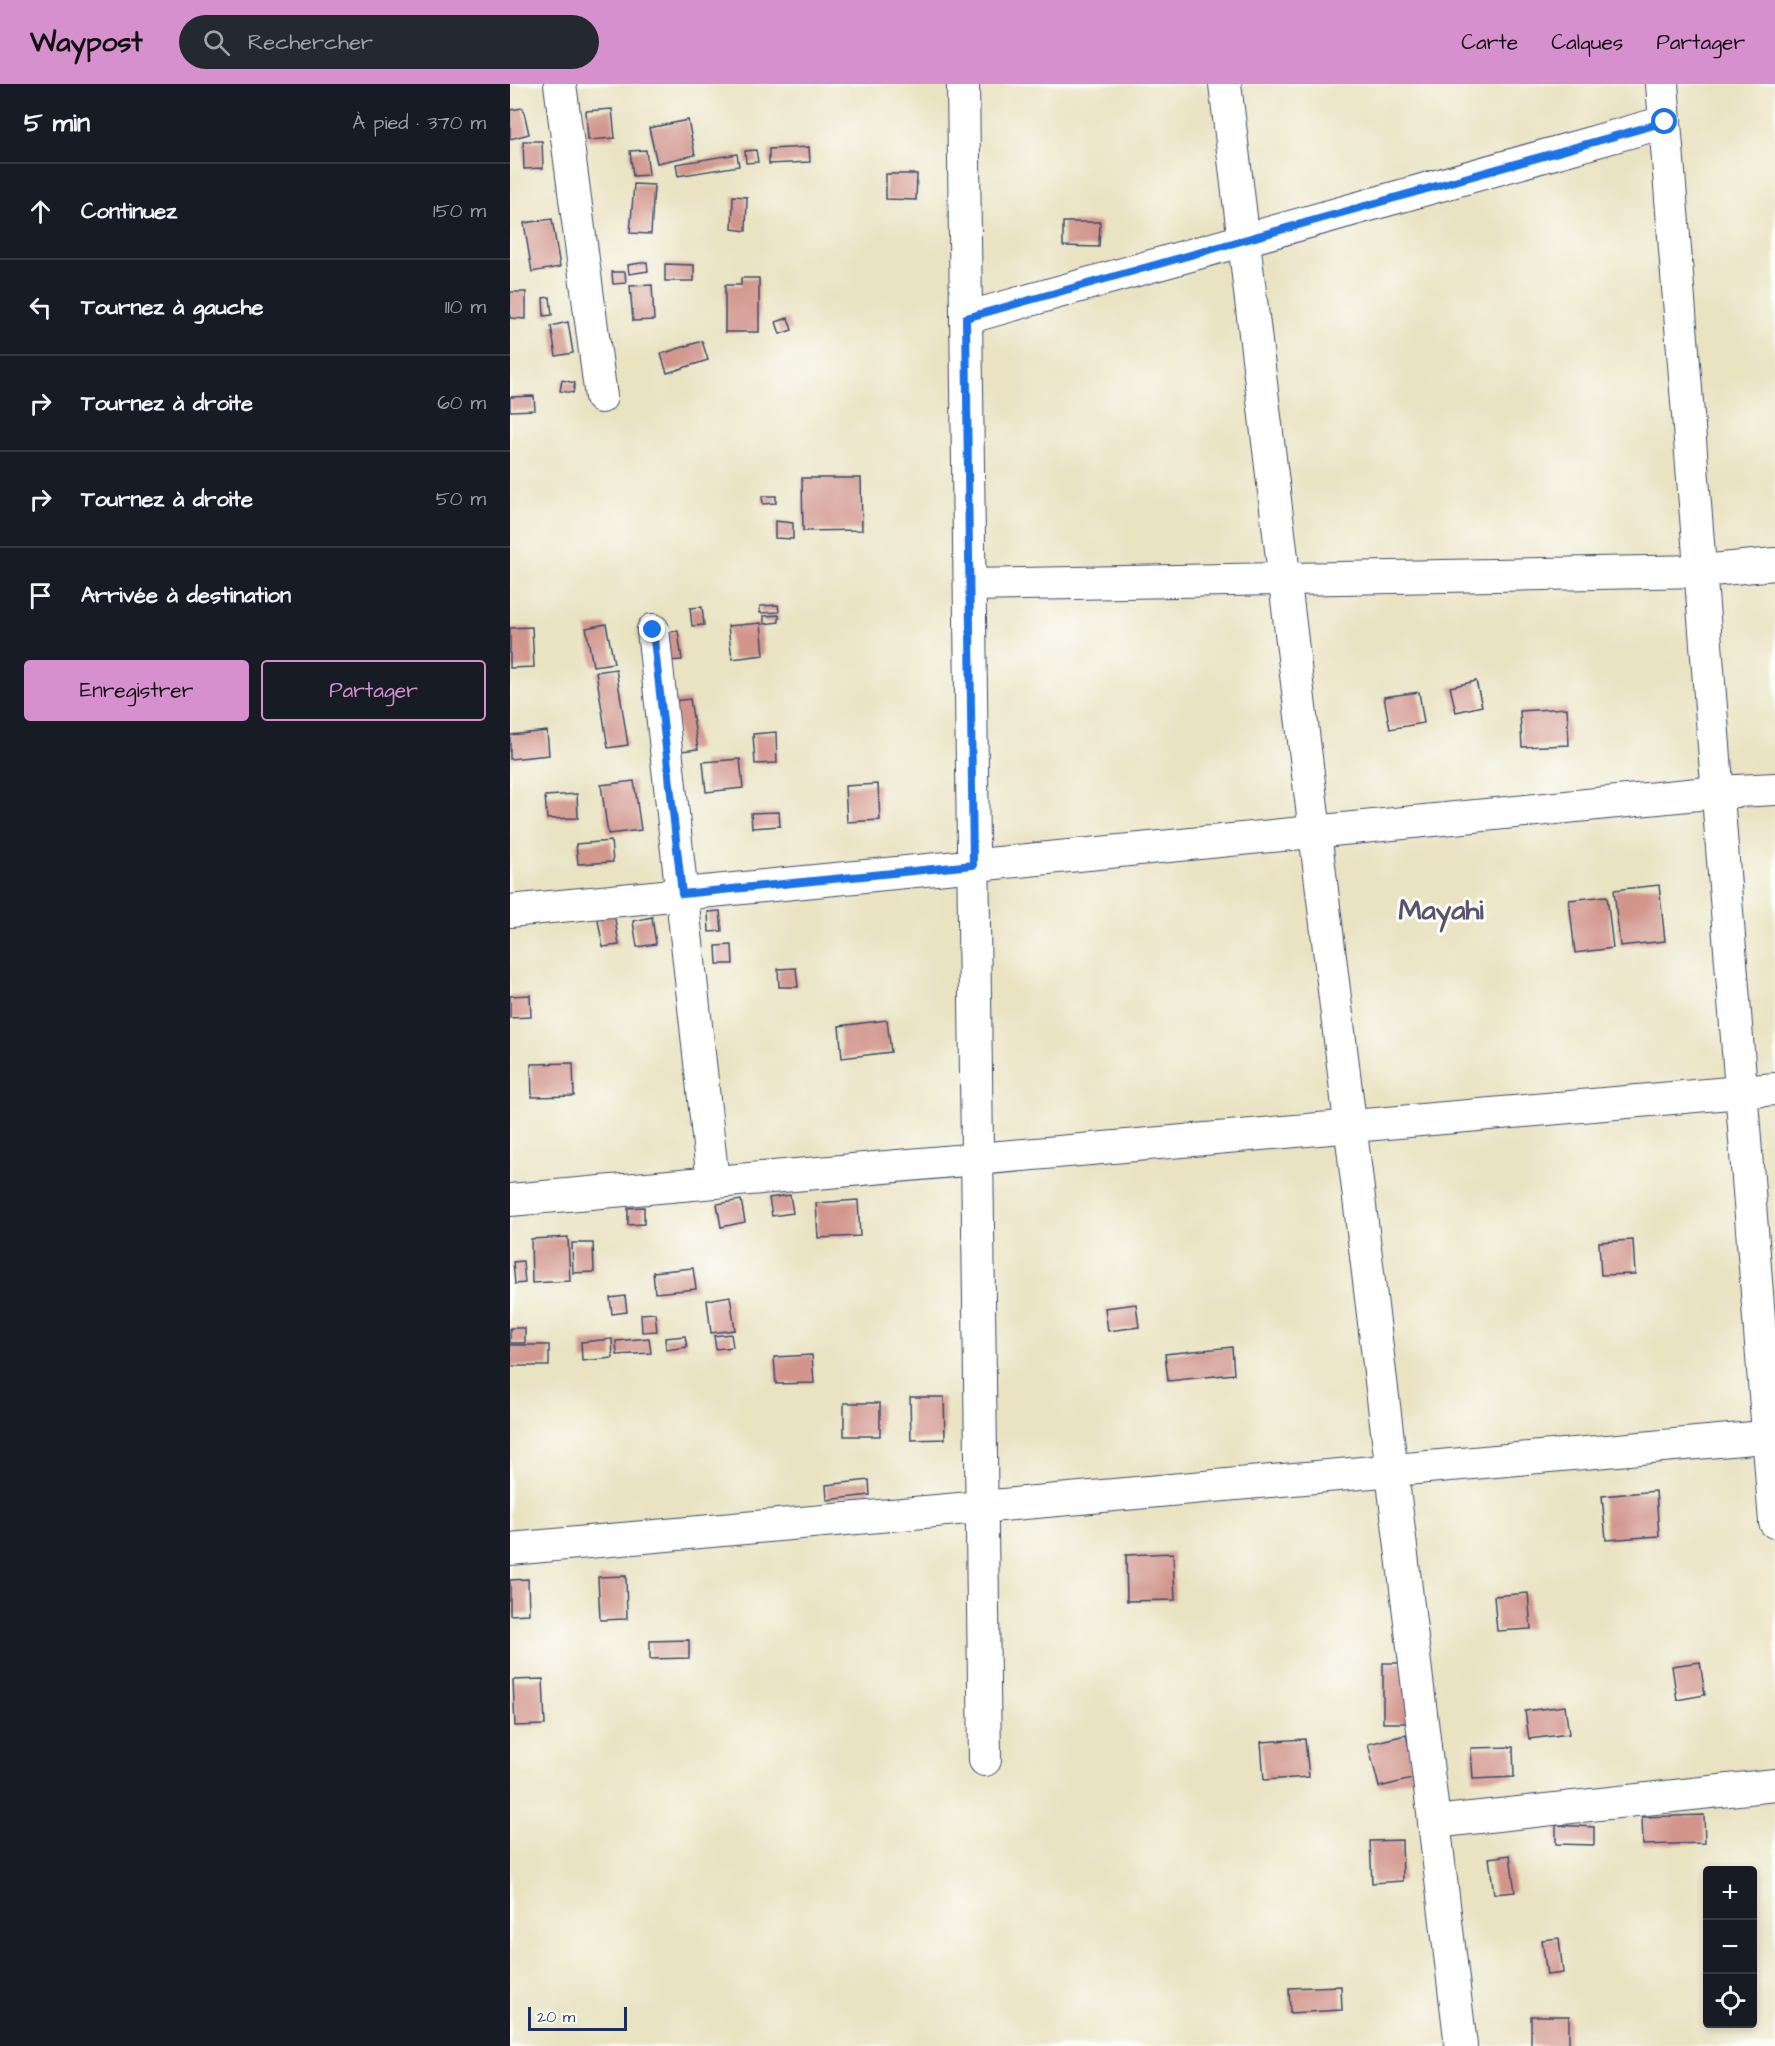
<!DOCTYPE html>
<html lang="fr">
<meta charset="utf-8">
<style>
body{margin:0;font-family:"Architects Daughter",sans-serif;background:#242831;color:#f1f3f6}
.controls{position:absolute;right:18px;bottom:18px;display:grid;overflow:hidden;border-radius:6px;box-shadow:0 3px 9px #0003}
.controls button{width:54px;height:54px;display:grid;place-items:center;padding:0;border:0;border-bottom:2px solid #363941;background:#171b24;color:#f1f3f6;font:30px sans-serif}
.scale{position:absolute;left:18px;bottom:15px;width:99px;box-sizing:border-box;padding-left:6px;border:3px solid #1b2f5e;border-top:0;font-size:16px;line-height:21px;white-space:nowrap;color:#1b2f5e;-webkit-text-stroke:4px #fdfcf7;paint-order:stroke}
.stop{position:absolute;width:18px;height:18px;margin:-14px;border:4px solid #1a73e8;border-radius:50%;background:#fff}
.stop.end{background:#1a73e8;border-color:#fff;box-shadow:0 2px 6px #0008}
.list{margin:0;padding:0;list-style:none}
h2{display:flex;justify-content:space-between;align-items:center;height:78px;margin:0;padding:0 24px;font-size:26px}
h2 small{font-size:20px;font-weight:400;color:#9ea1a6}
.list li{display:grid;grid-template-columns:39px 1fr auto;gap:18px;align-items:center;box-sizing:border-box;height:96px;padding:0 24px;border-top:2px solid #363941}
.list b{display:block;font-size:22px;white-space:nowrap}
.list em{font-size:20px;font-style:normal;color:#9ea1a6}
.actions{display:flex;gap:12px;padding:18px 24px}
.actions a{flex:1;padding:14px 0;border:2px solid #d690ce;border-radius:6px;text-align:center;font-size:21px;color:#d690ce}
.actions .main{background:#d690ce;color:#111}
.icon{flex:none;width:33px;height:33px;fill:none;stroke:currentColor;stroke-width:2;stroke-linecap:round;stroke-linejoin:round}
.map{position:relative;flex:none;width:1265px;height:1962px;overflow:hidden}
header{display:flex;align-items:center;gap:36px;box-sizing:border-box;height:84px;padding:0 30px;background:#d690ce;color:#111}
header strong{font-size:28px}
nav{display:flex;gap:33px;margin-inline-start:auto;font-size:21px}
.search{width:420px;height:54px;background:#242831;display:flex;align-items:center;gap:15px;box-sizing:border-box;padding:0 21px;border-radius:33px;color:#9ea1a6;font-size:22px}
main{display:flex}
aside{flex:1;background:#171b24}
.map>svg:first-child{display:block}
.building{fill:#d1958c}
.lines{fill:none;stroke-linecap:round;stroke-linejoin:round}
.minor-casing{stroke:#3a4a6d;stroke-width:34}
.minor{stroke:#fff;stroke-width:32}
.route{stroke:#1a73e8;stroke-width:8}
.labels{text-anchor:middle;stroke-width:6;stroke-linejoin:round;paint-order:stroke}
.town-label{font-size:28px;font-weight:bold;fill:#5b536e;stroke:#fdfcf7}
</style>
<header>
<strong>Waypost</strong>
<div class="search"><svg class="icon" aria-label="search" viewBox="0 0 24 24"><circle cx="10" cy="10" r="6"/><path d="M15 15l6 6"/></svg>Rechercher</div>
<nav><a>Carte</a><a>Calques</a><a>Partager</a></nav>
</header>
<main>
<aside>
<h2>5 min<small>À pied · 370 m</small></h2>
<ul class="list">
<li><svg class="icon" aria-label="ahead" viewBox="0 0 24 24"><path d="M12 20V5M6 11l6-6 6 6"/></svg><div><b>Continuez</b></div><em>150 m</em></li>
<li><svg class="icon" aria-label="left" viewBox="0 0 24 24"><path d="M17 20v-9H6M10 6l-5 5 5 5"/></svg><div><b>Tournez à gauche</b></div><em>110 m</em></li>
<li><svg class="icon" aria-label="right" viewBox="0 0 24 24"><path d="M7 20v-9h11M14 6l5 5-5 5"/></svg><div><b>Tournez à droite</b></div><em>60 m</em></li>
<li><svg class="icon" aria-label="right" viewBox="0 0 24 24"><path d="M7 20v-9h11M14 6l5 5-5 5"/></svg><div><b>Tournez à droite</b></div><em>50 m</em></li>
<li><svg class="icon" aria-label="arrive" viewBox="0 0 24 24"><path d="M6 21V4h12l-3 4 3 4H6"/></svg><div><b>Arrivée à destination</b></div></li>
</ul>
<div class="actions"><a class="main">Enregistrer</a><a>Partager</a></div>
</aside>
<div class="map">
<svg width="1265" height="1962" viewBox="0 0 1265 1962">
<rect width="100%" height="100%" fill="#fdfcf7"/>
<filter id="ink" filterUnits="userSpaceOnUse"><feTurbulence type="fractalNoise" baseFrequency=".0167" numOctaves="2"/><feDisplacementMap in="SourceGraphic" scale="12" xChannelSelector="R" yChannelSelector="G"/><feConvolveMatrix kernelMatrix="1 2 1 2 8 2 1 2 1" color-interpolation-filters="sRGB"/></filter>
<filter id="wash" filterUnits="userSpaceOnUse"><feTurbulence type="fractalNoise" baseFrequency=".008" numOctaves="4" result="noise"/><feDisplacementMap in="SourceGraphic" scale="24" xChannelSelector="R" yChannelSelector="G"/><feGaussianBlur stdDeviation="1.35" result="paint"/><feColorMatrix in="noise" values="0 0 0 0 0 0 0 0 0 0 0 0 0 0 0 0 0 1.4 0 .05"/><feComposite in="paint" operator="in"/></filter>
<g filter="url(#wash)">
<rect width="100%" height="100%" fill="#e9e3c2"/>
<g id="blocks">
<g class="building">
<path d="M13 24 19 50 0 55V26Z"/>
<path d="M102 25 105 54 78 56 76 27Z"/>
<path d="M178 36 185 71 147 79 139 44Z"/>
<path d="M13 57H32L33 84 14 85Z"/>
<path d="M299 63 300 78 259 80V65Z"/>
<path d="M136 66 139 91 123 92 120 67Z"/>
<path d="M246 66 248 78 236 79 235 67Z"/>
<path d="M227 70 229 82 168 92 166 80Z"/>
<path d="M376 90H407L406 116 376 115Z"/>
<path d="M124 100 144 101 141 150 120 149Z"/>
<path d="M223 112 237 113 236 147 222 145Z"/>
<path d="M42 135 50 183 22 188 14 139Z"/>
<path d="M553 138H590L589 163 553 162Z"/>
<path d="M137 178 138 187 119 190 118 181Z"/>
<path d="M155 180 184 181V197H155Z"/>
<path d="M102 188H115L116 199 103 200Z"/>
<path d="M231 194H249V248H215V201H231Z"/>
<path d="M142 201 144 236 123 237 120 202Z"/>
<path d="M0 208H16V235L0 234Z"/>
<path d="M40 213 42 231 34 232 33 214Z"/>
<path d="M278 234 282 246 270 250 266 238Z"/>
<path d="M58 238 63 269 46 272 41 242Z"/>
<path d="M192 257 198 276 157 289 151 270Z"/>
<path d="M52 296 65 299 63 309 50 307Z"/>
<path d="M24 312 25 326 0 327V313Z"/>
<path d="M292 394H351L352 446 293 447Z"/>
<path d="M252 412H266V419L253 420Z"/>
<path d="M265 437 283 439V455L265 454Z"/>
<path d="M268 521 269 528 250 529V522Z"/>
<path d="M192 523 194 541 182 542 180 524Z"/>
<path d="M269 531V538L254 540V532Z"/>
<path d="M251 539 254 571 222 575 218 542Z"/>
<path d="M96 540 104 579 83 582 76 544Z"/>
<path d="M22 543 24 583 0 584V544Z"/>
<path d="M168 547 172 576 156 577 152 549Z"/>
<path d="M106 585 118 661 98 664 86 588Z"/>
<path d="M966 597 972 622 946 628 940 603Z"/>
<path d="M909 608 914 639 880 645 874 613Z"/>
<path d="M180 615 188 665 171 667 163 617Z"/>
<path d="M1057 624 1059 661 1012 663 1010 627Z"/>
<path d="M37 647 39 671 0 675V651Z"/>
<path d="M266 648 267 679 245 680 243 650Z"/>
<path d="M230 675 233 704 196 708 193 678Z"/>
<path d="M124 697 131 746 98 750 91 701Z"/>
<path d="M368 700 370 736 337 738 335 702Z"/>
<path d="M67 710 68 734 37 735 35 712Z"/>
<path d="M269 728 270 742 242 744 241 729Z"/>
<path d="M101 757 103 778 68 780 66 760Z"/>
<path d="M1149 801 1155 857 1110 862 1104 806Z"/>
<path d="M1097 812 1103 864 1065 869 1059 816Z"/>
<path d="M210 827 212 847 199 848 198 828Z"/>
<path d="M104 828 109 861 93 863 87 831Z"/>
<path d="M142 833 146 860 127 863 123 837Z"/>
<path d="M222 861 223 880H207L206 862Z"/>
<path d="M286 884 288 903H269L268 885Z"/>
<path d="M20 911 21 933 0 934V912Z"/>
<path d="M377 936 381 968 332 974 329 942Z"/>
<path d="M63 979 64 1012 22 1013 21 980Z"/>
<path d="M280 1111 283 1129 262 1132 259 1114Z"/>
<path d="M231 1116 235 1138 211 1143 207 1120Z"/>
<path d="M348 1116 350 1152 308 1154 306 1119Z"/>
<path d="M134 1123V1140L118 1141V1124Z"/>
<path d="M58 1153 60 1197 22 1199 21 1155Z"/>
<path d="M1123 1156 1125 1190 1091 1191 1089 1158Z"/>
<path d="M62 1159H83L84 1188 63 1189Z"/>
<path d="M13 1177 15 1199 5 1200 3 1178Z"/>
<path d="M183 1184 186 1205 145 1209 143 1188Z"/>
<path d="M115 1212 117 1228 102 1230 100 1214Z"/>
<path d="M220 1212 225 1246 201 1249 197 1216Z"/>
<path d="M626 1220 629 1243 598 1247 595 1224Z"/>
<path d="M145 1229 147 1247 132 1248 131 1230Z"/>
<rect x="0" y="1244" width="15" height="15"/>
<path d="M221 1250 223 1263 206 1265 204 1252Z"/>
<path d="M175 1252 177 1263 156 1266 155 1254Z"/>
<path d="M139 1254 141 1269 107 1271 106 1257Z"/>
<path d="M102 1255 103 1274 72 1277 71 1258Z"/>
<rect x="0" y="1261" width="39" height="21"/>
<path d="M722 1263 724 1290 658 1297 655 1270Z"/>
<path d="M302 1271 304 1299 266 1300 264 1273Z"/>
<path d="M400 1313H434L435 1355 401 1356Z"/>
<rect x="334" y="1319" width="36" height="33"/>
<path d="M359 1396 360 1411 317 1416 316 1401Z"/>
<path d="M1146 1407 1149 1452 1096 1456 1092 1412Z"/>
<path d="M663 1469 665 1516 617 1517 616 1471Z"/>
<path d="M116 1492 117 1535 90 1536 88 1493Z"/>
<path d="M18 1495 19 1530 0 1531V1496Z"/>
<path d="M1018 1509 1021 1545 987 1547 984 1512Z"/>
<path d="M179 1556V1574L140 1575V1557Z"/>
<path d="M1190 1578 1195 1611 1167 1616 1162 1582Z"/>
<rect x="873" y="1579" width="30" height="60"/>
<path d="M33 1595 35 1641 5 1642 3 1596Z"/>
<path d="M1055 1622 1059 1650 1019 1655 1015 1627Z"/>
<path d="M896 1651 906 1694 869 1703 858 1660Z"/>
<path d="M795 1655 799 1693 754 1696 751 1658Z"/>
<path d="M1003 1663 1004 1693 963 1695 961 1664Z"/>
<path d="M1194 1731 1195 1759 1133 1761 1132 1733Z"/>
<path d="M1046 1741 1084 1743V1761L1046 1760Z"/>
<path d="M892 1756 893 1797 862 1799 860 1757Z"/>
<path d="M1000 1771 1005 1808 984 1810 979 1774Z"/>
<path d="M1049 1854 1053 1889 1037 1891 1032 1856Z"/>
<path d="M831 1902 832 1926 780 1929 779 1904Z"/>
<rect x="1021" y="1932" width="38" height="30"/>
</g>
</g>
</g>
<g filter="url(#ink)">
<use href="#blocks" fill-opacity="0" stroke="#3a4a6d" stroke-width="1.5"/>
<g class="lines">
<defs>
<g id="minor">
<path d="M50 0 91 313"/>
<path d="M453 0 475 1676"/>
<path d="M715 0 951 1962"/>
<path d="M1152 0 1265 1438"/>
<path d="M456 234 1155 38"/>
<path d="M460 501 1191 487 1265 480"/>
<path d="M143 546 203 1098"/>
<path d="M0 827 1208 708 1265 705"/>
<path d="M0 1116 1265 1005"/>
<path d="M0 1465 1265 1352"/>
<path d="M924 1738 1265 1701"/>
</g>
</defs>
<use href="#minor" class="minor-casing"/>
<use href="#minor" class="minor"/>
</g>
</g>
<g class="lines" filter="url(#ink)">
<path class="route" d="M143 546 172 810 463 781 456 234 1155 38"/>
</g>
<g class="labels">
<g class="town-label">
<text x="931" y="835">Mayahi</text>
</g>
</g>
</svg>
<div class="controls">
<button>+</button>
<button>−</button>
<button><svg class="icon" aria-label="locate" viewBox="0 0 24 24"><circle cx="12" cy="12" r="6"/><path d="M12 2v4M12 18v4M2 12h4M18 12h4"/></svg></button>
</div>
<div class="scale">20 m</div>
<div class="stop" style="left:1155px;top:38px"></div>
<div class="stop end" style="left:143px;top:546px"></div>
</div>
</main>
